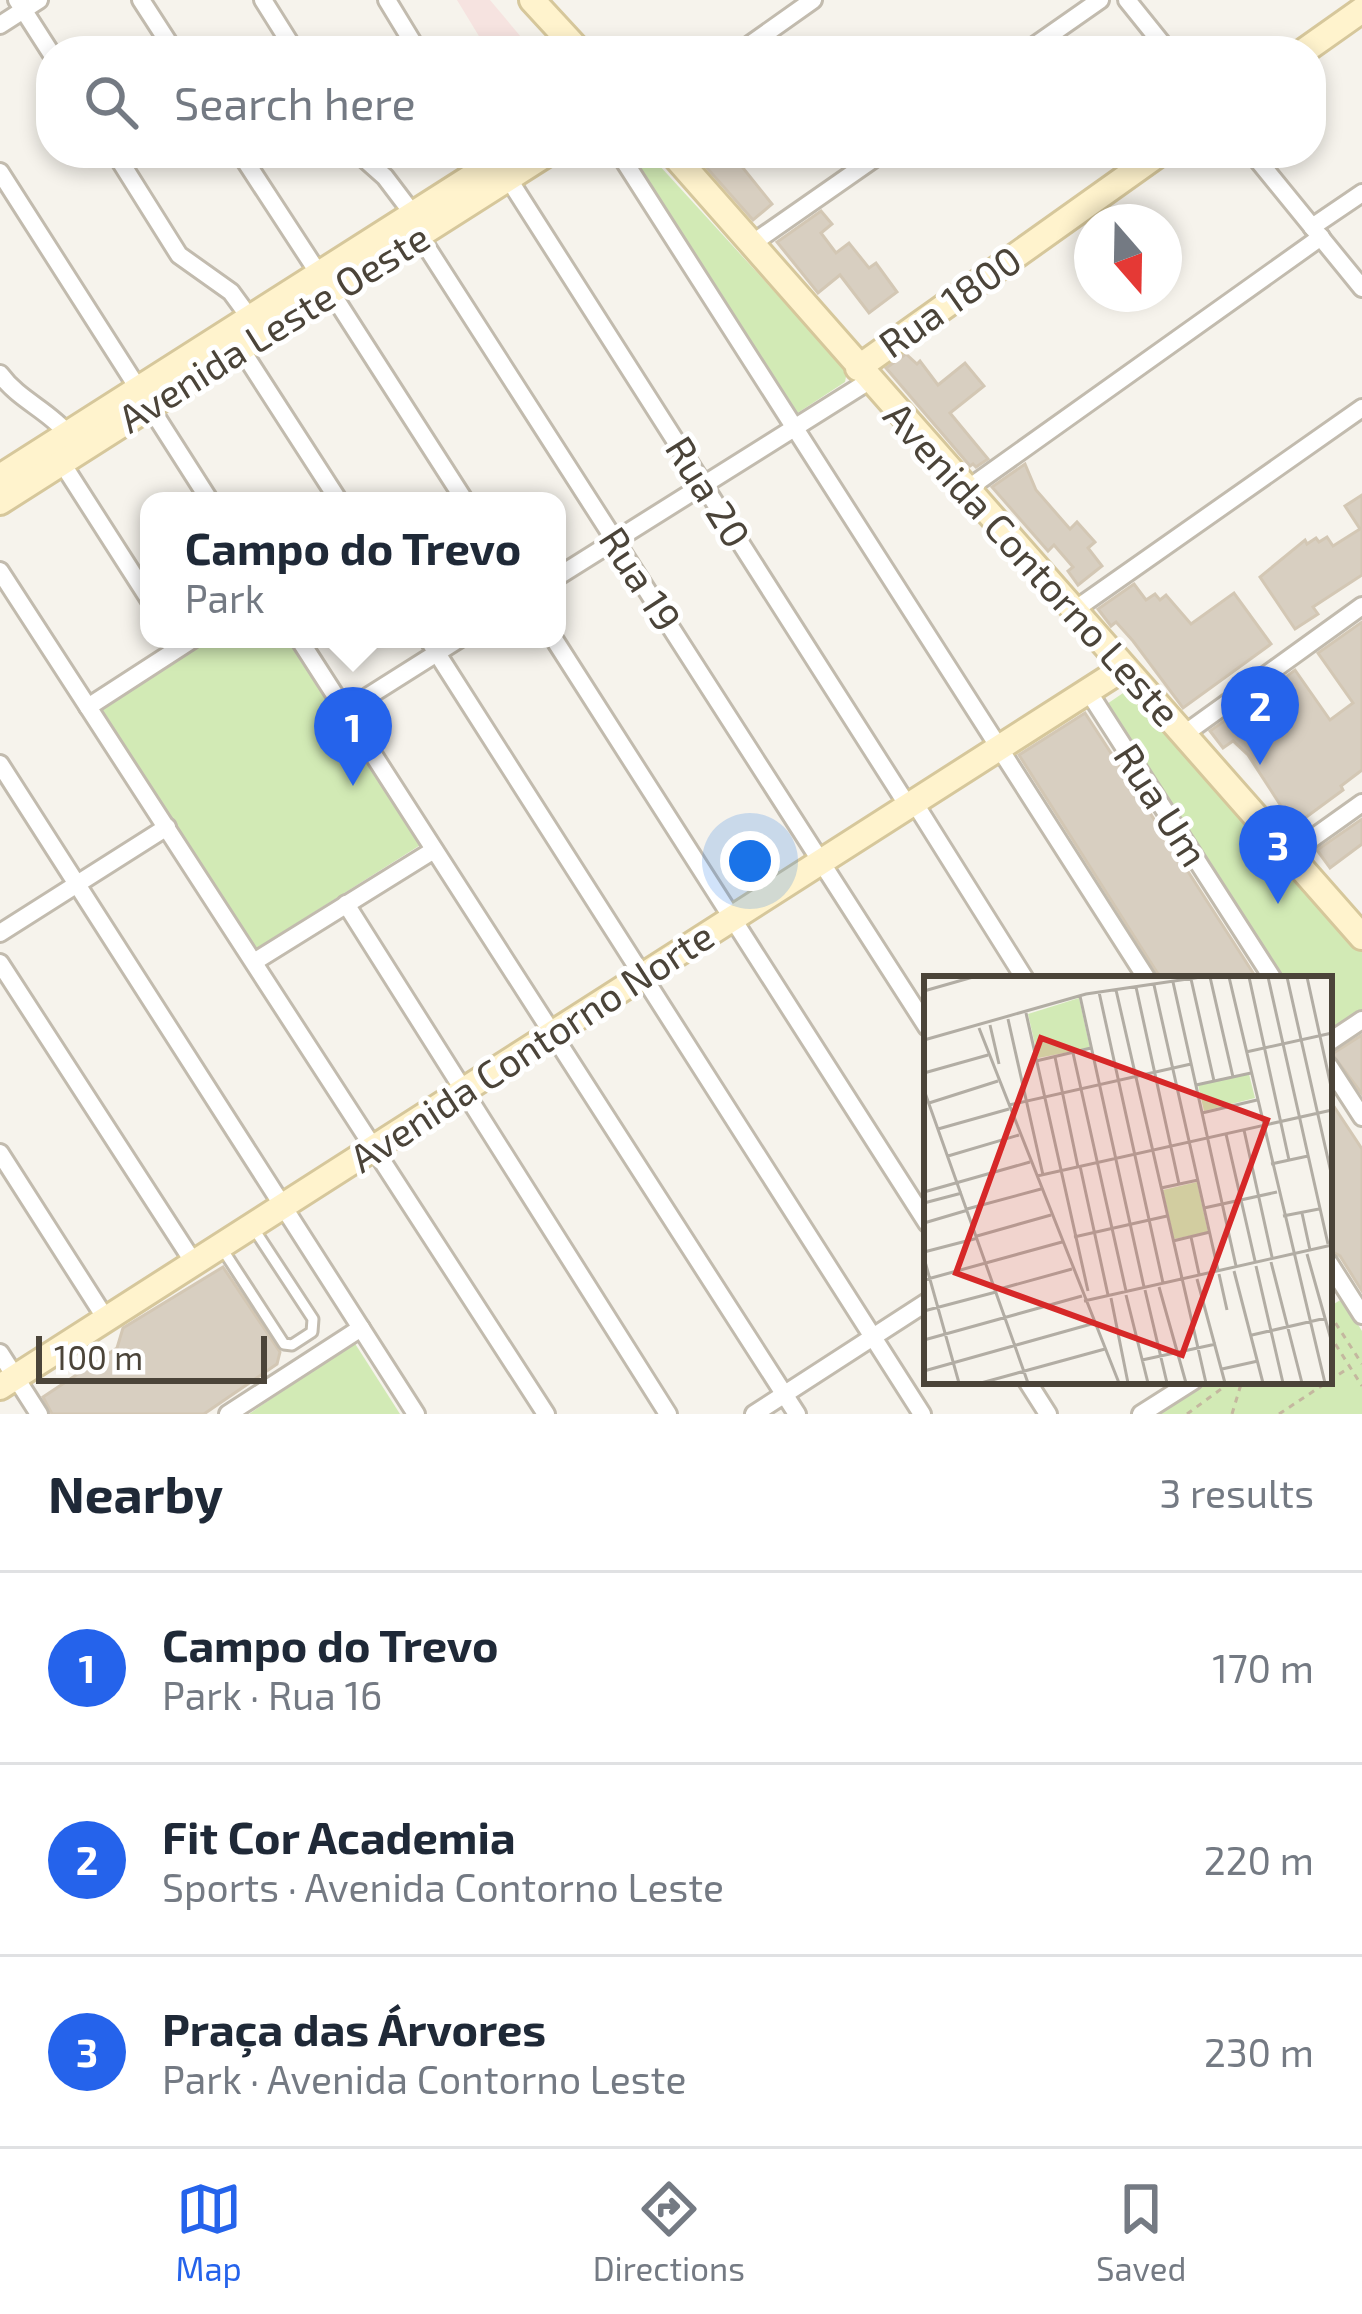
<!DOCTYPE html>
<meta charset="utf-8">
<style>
body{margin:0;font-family:"Exo 2",sans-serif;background:#f2f2f3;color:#1f2937}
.compass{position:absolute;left:1074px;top:204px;width:108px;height:108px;border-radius:50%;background:#fff;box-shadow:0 6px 18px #0003;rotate:160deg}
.scale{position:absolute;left:36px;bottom:30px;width:231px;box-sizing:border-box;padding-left:12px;border:6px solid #4b4439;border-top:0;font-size:33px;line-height:42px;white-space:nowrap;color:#4b4439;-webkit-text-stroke:9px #fff;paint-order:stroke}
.you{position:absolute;left:750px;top:861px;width:42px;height:42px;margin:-30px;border:9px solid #fff;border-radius:50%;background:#1a73e8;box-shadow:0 0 0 18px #1a73e833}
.badge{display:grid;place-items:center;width:78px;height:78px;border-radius:50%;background:#2563eb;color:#fff;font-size:39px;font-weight:700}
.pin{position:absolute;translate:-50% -99px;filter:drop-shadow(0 3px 6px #0008)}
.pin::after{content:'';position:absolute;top:63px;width:42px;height:36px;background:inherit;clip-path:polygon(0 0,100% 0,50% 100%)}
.popup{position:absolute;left:140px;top:492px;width:426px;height:156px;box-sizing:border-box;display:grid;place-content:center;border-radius:24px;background:#fff;filter:drop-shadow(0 3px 9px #0005);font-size:39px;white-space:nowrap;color:#747a83}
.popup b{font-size:45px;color:#1f2937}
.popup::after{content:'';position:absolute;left:50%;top:100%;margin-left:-24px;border:24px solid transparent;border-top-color:#fff}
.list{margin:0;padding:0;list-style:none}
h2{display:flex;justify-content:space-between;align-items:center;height:156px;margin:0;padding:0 48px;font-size:51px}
h2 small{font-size:39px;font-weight:400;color:#747a83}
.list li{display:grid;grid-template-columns:78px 1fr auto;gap:36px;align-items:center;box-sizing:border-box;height:192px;padding:0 48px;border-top:3px solid #e0e1e3}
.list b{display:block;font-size:45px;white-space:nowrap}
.list p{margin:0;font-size:39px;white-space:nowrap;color:#747a83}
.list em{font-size:39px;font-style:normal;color:#747a83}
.icon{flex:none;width:66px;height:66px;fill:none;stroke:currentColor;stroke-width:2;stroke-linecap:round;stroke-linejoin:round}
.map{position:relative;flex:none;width:1362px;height:1414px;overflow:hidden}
.search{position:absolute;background:#fff;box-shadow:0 6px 18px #0003;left:36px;right:36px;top:36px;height:132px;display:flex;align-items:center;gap:30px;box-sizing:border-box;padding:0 42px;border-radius:48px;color:#747a83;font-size:45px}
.sheet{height:732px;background:#fff}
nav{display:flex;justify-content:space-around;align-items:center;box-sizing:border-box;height:168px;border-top:3px solid #e0e1e3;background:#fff;font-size:33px;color:#747a83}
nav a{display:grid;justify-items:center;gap:6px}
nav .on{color:#2563eb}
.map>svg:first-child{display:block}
.medical{fill:#f6e3e0}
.green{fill:#d2eab5}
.building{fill:#d8cfc1;stroke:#d3c7b4;stroke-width:3}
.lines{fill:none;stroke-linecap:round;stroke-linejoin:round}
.lane-casing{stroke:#c2bbae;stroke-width:15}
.street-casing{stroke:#c2bbae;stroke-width:22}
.secondary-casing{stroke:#d6c79b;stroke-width:30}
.path{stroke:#c4b79f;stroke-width:3;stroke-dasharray:6 6;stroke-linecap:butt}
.lane{stroke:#fff;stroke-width:9}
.street{stroke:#fff;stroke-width:16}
.secondary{stroke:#fff3cd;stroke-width:24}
.labels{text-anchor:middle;stroke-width:10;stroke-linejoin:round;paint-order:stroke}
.street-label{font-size:39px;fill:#4b4439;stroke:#fff}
.inset-road{fill:none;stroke:#b2ada4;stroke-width:3}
.view{fill:#d62828;fill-opacity:0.15;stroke:#d62828;stroke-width:6}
.inset-edge{fill:none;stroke:#4b4439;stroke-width:6}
</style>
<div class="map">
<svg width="1362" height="1414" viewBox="0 0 1362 1414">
<rect width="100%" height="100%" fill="#f6f3ec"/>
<path class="medical" d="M457 0H490L521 37 496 51H488Z"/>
<g class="green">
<path d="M625 153H648L847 371 845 382 796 414 702 279Z"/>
<path d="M206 639H289L422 844 254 950 97 705Z"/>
<path d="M1126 691 1138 693 1362 950V1014L1329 1038V979H1281L1107 704Z"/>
<path d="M1342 1299 1362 1331V1414H1155L1208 1381H1329V1307Z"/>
<path d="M354 1342 400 1414H249Z"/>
</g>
<g class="building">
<path d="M706 153H731L772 204 753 220 699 159Z"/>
<path d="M821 211 832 224 821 233 836 253 849 243 869 268 876 263 897 292 869 313 840 275 818 293 777 242Z"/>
<path d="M906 354 917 364 920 361 938 385 965 363 984 386 950 413 988 459 976 467 973 464 970 466 886 368Z"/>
<path d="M1025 464 1036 490 1070 529 1077 522 1095 542 1088 548 1102 566 1078 585 1068 571 1073 567 1054 545 1048 551 992 487Z"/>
<path d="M1362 495V575L1313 607 1318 614 1295 629 1260 577 1305 540 1307 544 1316 538 1319 542 1327 537 1333 546 1360 529 1345 506Z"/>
<path d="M1134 584 1146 600 1155 594 1160 600 1166 595 1191 624 1234 593 1271 644 1183 708 1133 641 1116 622 1111 626 1098 609Z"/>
<path d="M1362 622V770L1341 786 1343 790 1294 826 1248 755 1233 741 1223 748 1210 731 1231 716 1244 733 1275 708 1264 693 1295 670 1330 720 1353 703 1318 653Z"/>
<path d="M1085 713 1187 870 1257 979H1162L1158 974 1019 755Z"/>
<path d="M1362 819V844L1330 868 1317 850Z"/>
<path d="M1362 1035V1094L1332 1054Z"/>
<path d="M1329 1099 1362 1149V1291L1340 1256 1329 1250Z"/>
<path d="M223 1267 280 1352 277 1364 204 1414H52L43 1397 117 1348 123 1328Z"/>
</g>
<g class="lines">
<defs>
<path id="lane" d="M223 1250 284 1344 292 1345 312 1332 313 1319 254 1229"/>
<g id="street">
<path d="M17 0 51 53"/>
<path d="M141 0 174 51"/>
<path d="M263 0 295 51"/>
<path d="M387 0 418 51"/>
<path d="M1127 0 1168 51"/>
<path d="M0 25 39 0"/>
<path d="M741 51 813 0"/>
<path d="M1027 51 1100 0"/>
<path d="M115 153 179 255 231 292 250 318"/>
<path d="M240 153 319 274"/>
<path d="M358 153 385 177 413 214"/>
<path d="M619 153 1147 979"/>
<path d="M1252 153 1362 288"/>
<path d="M0 172 210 501"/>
<path d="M508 178 908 806"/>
<path d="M1312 227 1362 193"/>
<path d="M419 235 927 1027"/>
<path d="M750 245 882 153"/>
<path d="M331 292 465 501"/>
<path d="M241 349 339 501"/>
<path d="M0 374C19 400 48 410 68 434"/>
<path d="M62 463 149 599"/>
<path d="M966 490 1321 237"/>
<path d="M0 571 546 1414"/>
<path d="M557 577 869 381"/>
<path d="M1073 611 1362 408"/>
<path d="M299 639 797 1414"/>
<path d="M428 639 922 1414"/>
<path d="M554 639 927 1223"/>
<path d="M1088 691 1273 979"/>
<path d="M88 707 193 639"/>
<path d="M345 711 459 639"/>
<path d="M1183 735 1362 606"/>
<path d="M0 764 416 1414"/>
<path d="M914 802 1025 979"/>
<path d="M1289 855 1362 803"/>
<path d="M346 904 668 1414"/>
<path d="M0 933 167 827"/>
<path d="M254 962 434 850"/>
<path d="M0 963 194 1263"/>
<path d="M1329 1042 1362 1020"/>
<path d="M1329 1066 1362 1117"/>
<path d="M0 1153 106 1319"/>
<path d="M1329 1263 1362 1315"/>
<path d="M0 1353 39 1414"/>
<path d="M1027 1381 1048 1414"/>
<path d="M228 1414 361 1328"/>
<path d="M754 1414 927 1302"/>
<path d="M1141 1414 1193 1381"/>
</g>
<g id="secondary">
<path d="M532 0 579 51"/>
<path d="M1304 51 1362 10"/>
<path d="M672 153 1362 937"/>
<path d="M858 368 1160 153"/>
<path d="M0 477 509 153"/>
<path d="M0 502 548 153"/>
<path d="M0 1387 1124 668"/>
</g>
</defs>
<use href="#lane" class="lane-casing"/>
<use href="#street" class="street-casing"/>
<use href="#secondary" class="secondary-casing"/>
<g class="path">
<path d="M1329 1313 1362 1364"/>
<path d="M1329 1334 1362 1386"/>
<path d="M1187 1414 1232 1381"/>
<path d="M1232 1414 1242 1381"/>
<path d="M1279 1414 1350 1367"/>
</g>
<use href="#lane" class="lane"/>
<use href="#street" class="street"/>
<use href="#secondary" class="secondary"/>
</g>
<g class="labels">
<g class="street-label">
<text transform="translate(950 302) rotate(-35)" y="14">Rua 1800</text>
<text transform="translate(274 328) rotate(-32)" y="14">Avenida Leste Oeste</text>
<text transform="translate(708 492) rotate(58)" y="14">Rua 20</text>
<text transform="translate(1032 564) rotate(48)" y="14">Avenida Contorno Leste</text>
<text transform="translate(640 579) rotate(57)" y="14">Rua 19</text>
<text transform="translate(1161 805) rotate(57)" y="14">Rua Um</text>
<text transform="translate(532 1047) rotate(-33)" y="14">Avenida Contorno Norte</text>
</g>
</g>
<g transform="translate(924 976)">
<rect width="408" height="408" fill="#f6f3ec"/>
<path d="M155 22 166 72 114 82 104 38ZM325 98 331 122 280 135 274 109ZM273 206 284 256 250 263 239 214Z" fill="#d2eab5"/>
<path class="inset-road" d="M286 1 309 101M305 1 401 407M325 1 365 184M344 1 404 268M363 1 408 201M383 1 408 115M267 3 290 105M249 6 312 290M230 9 294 294M212 11 255 208M192 14 282 407M0 15 49 1M175 16 239 307M156 20 220 311M102 37 164 315M84 43 119 199M66 49 75 88M55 52 195 407M0 64 162 18 277 1M322 76 408 57M149 77 202 315M131 81 154 191M112 85 167 72M0 97 64 79M272 109 327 97M0 114 104 407M5 127 74 105M85 129 267 88M278 137 333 124M14 153 85 133M320 154 348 281M302 158 331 285M24 180 95 159M347 188 384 180M156 190 184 319M113 200 408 134M237 212 274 204M0 216 106 186M0 227 38 217M280 232 353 216M43 233 117 213M378 237 386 274M359 240 395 233M0 247 44 234M53 260 127 239M150 261 243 240M267 261 275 298M249 265 286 256M0 276 54 262M383 278 408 367M0 282 35 407M347 286 378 407M332 290 359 407M310 295 339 407M295 298 303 334M273 303 301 407M0 304 138 266M235 311 262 407M72 314 148 293M221 314 243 407M202 319 224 407M187 322 204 407M160 325 408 269M0 335 72 316M328 359 402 342M0 364 158 320M218 384 292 368M298 393 334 385M0 395 171 347M57 407 181 373"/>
<path class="view" d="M117 62 343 144 258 379 32 297Z"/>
<rect width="408" height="408" class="inset-edge"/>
</g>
</svg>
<svg class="compass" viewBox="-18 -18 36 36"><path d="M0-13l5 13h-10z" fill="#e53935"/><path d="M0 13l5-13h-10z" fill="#747a83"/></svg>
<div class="scale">100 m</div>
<div class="you"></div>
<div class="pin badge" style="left:353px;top:786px">1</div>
<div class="popup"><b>Campo do Trevo</b>Park</div>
<div class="pin badge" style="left:1260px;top:765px">2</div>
<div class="pin badge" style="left:1278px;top:904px">3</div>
<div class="search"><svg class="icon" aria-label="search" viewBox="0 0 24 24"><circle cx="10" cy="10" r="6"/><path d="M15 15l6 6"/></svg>Search here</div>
</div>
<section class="sheet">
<h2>Nearby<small>3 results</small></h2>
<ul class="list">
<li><span class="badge">1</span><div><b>Campo do Trevo</b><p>Park · Rua 16</p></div><em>170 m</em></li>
<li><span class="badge">2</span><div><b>Fit Cor Academia</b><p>Sports · Avenida Contorno Leste</p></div><em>220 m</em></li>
<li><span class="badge">3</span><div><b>Praça das Árvores</b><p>Park · Avenida Contorno Leste</p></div><em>230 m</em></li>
</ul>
</section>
<nav>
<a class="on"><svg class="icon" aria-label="map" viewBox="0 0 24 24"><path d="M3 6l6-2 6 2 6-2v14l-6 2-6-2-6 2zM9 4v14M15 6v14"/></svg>Map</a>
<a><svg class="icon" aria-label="directions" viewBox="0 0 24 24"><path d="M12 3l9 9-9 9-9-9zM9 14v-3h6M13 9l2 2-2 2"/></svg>Directions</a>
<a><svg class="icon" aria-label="saved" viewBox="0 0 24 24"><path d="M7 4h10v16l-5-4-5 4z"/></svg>Saved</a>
</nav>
